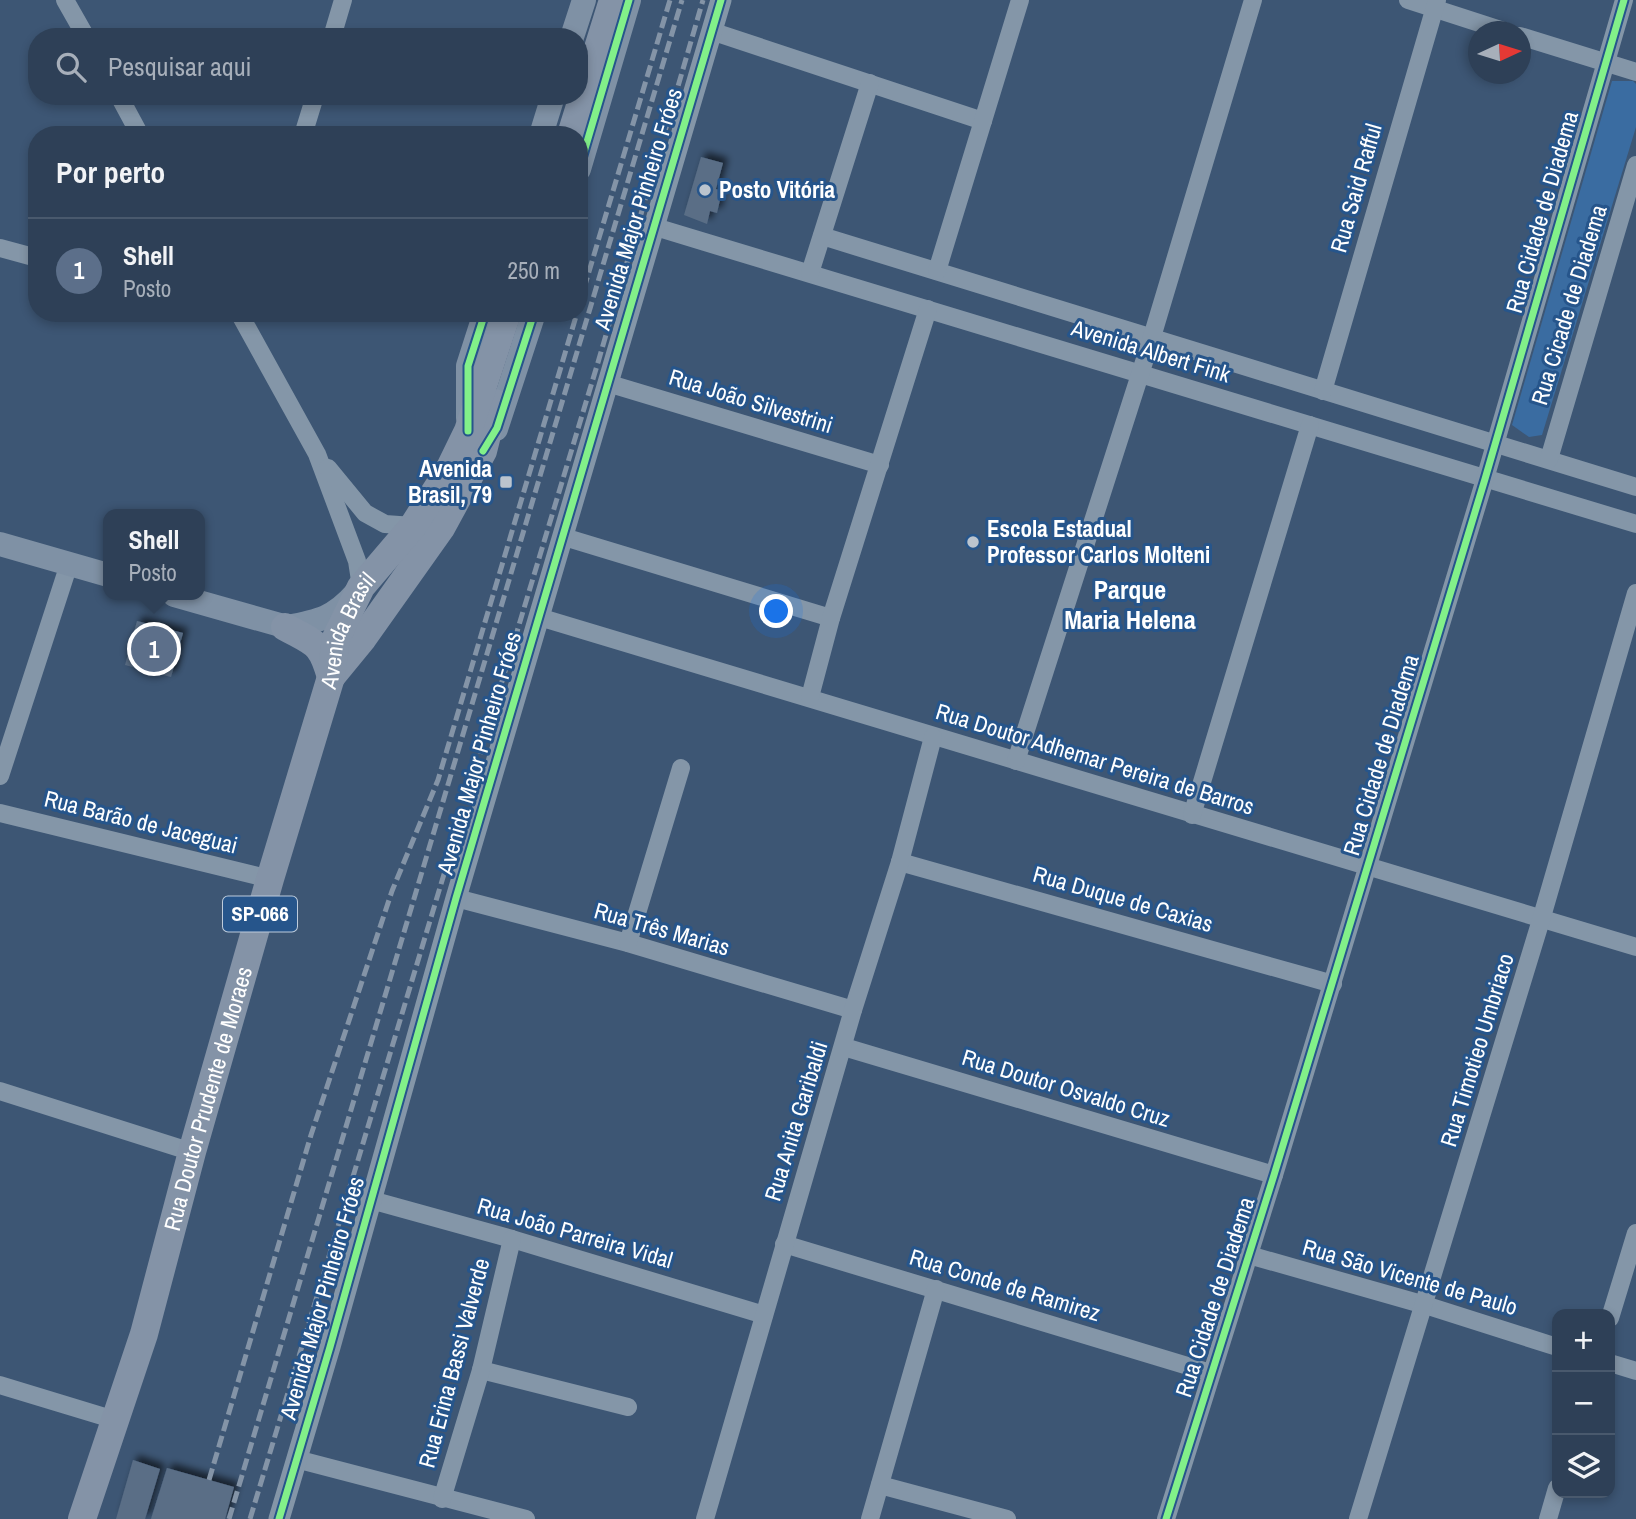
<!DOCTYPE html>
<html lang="pt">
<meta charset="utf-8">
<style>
body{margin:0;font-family:"Archivo Narrow",sans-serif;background:#36475d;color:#f1f3f6}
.controls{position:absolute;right:21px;bottom:21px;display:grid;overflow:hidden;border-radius:14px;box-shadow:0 4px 10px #0003}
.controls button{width:63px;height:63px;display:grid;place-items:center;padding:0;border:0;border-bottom:2px solid #49596d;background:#2e4057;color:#f1f3f6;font:35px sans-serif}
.compass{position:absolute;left:1468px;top:21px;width:63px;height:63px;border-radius:50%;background:#2e4057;box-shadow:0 4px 10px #0003;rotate:86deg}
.you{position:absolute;left:777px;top:612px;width:24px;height:24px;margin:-18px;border:5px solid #fff;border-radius:50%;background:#1a73e8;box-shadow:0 0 0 10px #1a73e833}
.badge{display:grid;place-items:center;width:46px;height:46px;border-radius:50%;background:#bbc4ce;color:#fff;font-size:23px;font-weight:700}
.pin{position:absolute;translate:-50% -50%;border:4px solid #fff;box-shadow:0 2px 7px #0006}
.popup{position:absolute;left:103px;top:509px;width:102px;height:91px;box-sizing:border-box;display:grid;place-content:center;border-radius:14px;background:#2e4057;filter:drop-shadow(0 2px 5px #0005);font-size:23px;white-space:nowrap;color:#a7afba}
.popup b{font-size:26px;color:#f1f3f6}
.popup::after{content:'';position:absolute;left:50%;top:100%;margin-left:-14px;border:14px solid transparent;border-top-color:#2e4057}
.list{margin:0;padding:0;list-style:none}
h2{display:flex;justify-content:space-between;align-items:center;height:91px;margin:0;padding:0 28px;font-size:30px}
h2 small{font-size:23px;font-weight:400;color:#a7afba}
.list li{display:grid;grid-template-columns:46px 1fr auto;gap:21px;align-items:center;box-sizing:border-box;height:105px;padding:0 28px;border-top:2px solid #49596d}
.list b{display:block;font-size:26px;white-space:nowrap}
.list p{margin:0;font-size:23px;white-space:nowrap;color:#a7afba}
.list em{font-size:23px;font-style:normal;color:#a7afba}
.icon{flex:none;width:38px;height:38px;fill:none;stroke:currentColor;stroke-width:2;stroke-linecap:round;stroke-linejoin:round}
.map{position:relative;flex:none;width:1636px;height:1519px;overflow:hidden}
.search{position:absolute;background:#2e4057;box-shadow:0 4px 10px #0003;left:28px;top:28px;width:560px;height:77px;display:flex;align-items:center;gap:18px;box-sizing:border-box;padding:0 24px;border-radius:28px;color:#a7afba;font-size:26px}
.panel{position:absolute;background:#2e4057;box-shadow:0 4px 10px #0003;left:28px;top:126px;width:560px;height:196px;border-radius:28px}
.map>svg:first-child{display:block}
.green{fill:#3a6ca1}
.building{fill:#5a6e86;filter:url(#shadow)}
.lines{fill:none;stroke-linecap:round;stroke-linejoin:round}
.minor{stroke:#8496a8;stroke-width:18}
.tertiary{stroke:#8496a8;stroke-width:21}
.secondary{stroke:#7f91a5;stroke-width:24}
.trunk{stroke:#8493a7;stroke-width:28}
.rail{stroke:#8494a7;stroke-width:5;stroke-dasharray:12 5;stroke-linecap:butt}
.cycleway-casing{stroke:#26558b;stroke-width:11}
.cycleway{stroke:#82f089;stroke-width:7}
.poi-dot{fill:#bbc4ce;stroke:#26558b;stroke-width:2.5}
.labels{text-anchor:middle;stroke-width:6;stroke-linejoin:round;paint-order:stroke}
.shield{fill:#26558b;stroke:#beccdc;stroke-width:2}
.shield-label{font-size:21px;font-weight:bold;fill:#fff}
.street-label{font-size:23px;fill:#fff;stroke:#26558b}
.poi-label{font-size:23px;font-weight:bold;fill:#fff;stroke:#26558b;text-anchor:start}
.quarter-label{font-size:26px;font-weight:bold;fill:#fff;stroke:#26558b}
</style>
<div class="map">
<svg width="1636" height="1519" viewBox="0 0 1636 1519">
<defs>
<filter id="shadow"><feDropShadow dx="5" dy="-5" stdDeviation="3.5" flood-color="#0009"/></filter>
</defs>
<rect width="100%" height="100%" fill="#3d5674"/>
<path class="green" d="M1612 81H1633L1636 84V127L1542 435 1529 437 1512 425Z"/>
<g class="building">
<path d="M701 157 723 163 716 189 722 191 717 213 710 211 707 224 684 215Z"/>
<path d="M137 621 183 633 171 677 125 665Z"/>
<path d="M133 1460 160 1469 145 1519H116Z"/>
<path d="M167 1468 234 1487 225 1519H151Z"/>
</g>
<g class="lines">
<g class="minor">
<path d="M65 0 86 37"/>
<path d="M1408 0 1507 32"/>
<path d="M711 31 983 121"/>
<path d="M1520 36 1636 72"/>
<path d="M332 37 343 0"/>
<path d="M119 96 140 135"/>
<path d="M303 135 315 96"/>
<path d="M652 226 1636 524"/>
<path d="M822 236 1636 487"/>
<path d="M0 248 37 258"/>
<path d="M937 271 1020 0"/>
<path d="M810 273 870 83"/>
<path d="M239 313 317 454 357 561 361 587"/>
<path d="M607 383 880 465"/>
<path d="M1323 391 1437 0"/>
<path d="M1549 459 1636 165"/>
<path d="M328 468 365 513 385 524 413 526"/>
<path d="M564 537 831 618"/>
<path d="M539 617 1636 947"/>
<path d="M810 697 831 618 928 309"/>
<path d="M1016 761 1152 337 1253 0"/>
<path d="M0 776 69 564"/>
<path d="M0 813 270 879"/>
<path d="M1192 815 1310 425"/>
<path d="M900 862 1333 984"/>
<path d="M456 898 628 943 853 1010"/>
<path d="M628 943 681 768"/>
<path d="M844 1047 1274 1175"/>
<path d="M0 1091 192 1152"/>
<path d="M371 1200 512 1239 764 1315"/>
<path d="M784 1244 1211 1373"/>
<path d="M1249 1255 1425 1305 1557 1347"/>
<path d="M1610 1318 1636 1233"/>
<path d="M1610 1363 1636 1371"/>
<path d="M481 1370 628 1407"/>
<path d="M0 1385 115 1420"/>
<path d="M296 1459 526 1519"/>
<path d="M880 1485 1007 1519"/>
<path d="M442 1499 481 1370 512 1239"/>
<path d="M705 1519 853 1010 900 862 933 737"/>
<path d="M870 1519 936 1289"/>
<path d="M1166 1519 1274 1175 1485 479 1624 0"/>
<path d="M1358 1519 1541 920 1636 593"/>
<path d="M1548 1519 1557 1488"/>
</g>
<path class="tertiary" d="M279 1519 330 1347 456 898 721 0"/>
<g class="secondary">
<path d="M572 37 584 0"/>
<path d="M541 135 553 96"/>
<path d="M579 169 629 0"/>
<path d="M468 418V366L485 313"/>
<path d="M496 429 534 313"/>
<path d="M0 544 108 575"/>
<path d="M174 595 305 632"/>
<path d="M287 627C319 621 334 618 356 593"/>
</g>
<g class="trunk">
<path d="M571 135 613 0"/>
<path d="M285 627C316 644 321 642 331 677"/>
<path d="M331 677 363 638 441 528 483 451 495 403"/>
<path id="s1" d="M82 1519 144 1334 192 1152 270 879 331 677 336 638 361 587 413 526 449 470 468 431 507 313"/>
</g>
<g class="rail">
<path d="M579 305 670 0"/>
<path d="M209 1480 311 1135 392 891 438 780 577 313"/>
<path d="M229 1519 682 0"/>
<path d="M250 1519 599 359 703 0"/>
</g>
<defs>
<g id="cycleway">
<path d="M579 169 629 0"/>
<path d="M468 431V366L485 313"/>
<path d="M483 451 497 428 534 313"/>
<path d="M279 1519 330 1347 456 898 721 0"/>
<path d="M1166 1519 1274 1175 1485 479 1624 0"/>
</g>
</defs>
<use href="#cycleway" class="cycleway-casing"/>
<use href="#cycleway" class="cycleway"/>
</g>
<g class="poi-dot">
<circle cx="705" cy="190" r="7"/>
<rect x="499" y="475" width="14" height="14" rx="3.5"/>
<circle cx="973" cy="542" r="7"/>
</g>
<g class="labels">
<rect class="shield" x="223" y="896.5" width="74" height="35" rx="5"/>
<g class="shield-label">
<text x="260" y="921">SP-066</text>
</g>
<g class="street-label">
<text transform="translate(1356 188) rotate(-74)" y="8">Rua Said Rafful</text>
<text transform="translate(638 209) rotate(-73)" y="8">Avenida Major Pinheiro Fróes</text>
<text transform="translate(1542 212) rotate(-74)" y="8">Rua Cidade de Diadema</text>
<text transform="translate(1569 305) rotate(-73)" y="8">Rua Cicade de Diadema</text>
<text transform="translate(1151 351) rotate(17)" y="8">Avenida Albert Fink</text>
<text transform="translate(751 401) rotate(17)" y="8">Rua João Silvestrini</text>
<text dy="8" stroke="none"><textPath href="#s1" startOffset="928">Avenida Brasil</textPath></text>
<text transform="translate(479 753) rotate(-74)" y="8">Avenida Major Pinheiro Fróes</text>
<text transform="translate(1381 755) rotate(-73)" y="8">Rua Cidade de Diadema</text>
<text transform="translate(1095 759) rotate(17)" y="8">Rua Doutor Adhemar Pereira de Barros</text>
<text transform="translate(141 822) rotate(14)" y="8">Rua Barão de Jaceguai</text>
<text transform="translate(1123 899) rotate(16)" y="8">Rua Duque de Caxias</text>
<text transform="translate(662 929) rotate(16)" y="8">Rua Três Marias</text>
<text transform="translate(1477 1050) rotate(-73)" y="8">Rua Timotieo Umbriaco</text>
<text transform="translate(1066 1088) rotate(17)" y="8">Rua Doutor Osvaldo Cruz</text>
<text dy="8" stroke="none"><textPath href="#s1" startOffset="439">Rua Doutor Prudente de Moraes</textPath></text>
<text transform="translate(796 1121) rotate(-73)" y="8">Rua Anita Garibaldi</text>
<text transform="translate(575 1233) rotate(16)" y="8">Rua João Parreira Vidal</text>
<text transform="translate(1410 1277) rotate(16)" y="8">Rua São Vicente de Paulo</text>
<text transform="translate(1005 1285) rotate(17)" y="8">Rua Conde de Ramirez</text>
<text transform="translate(1215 1297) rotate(-72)" y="8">Rua Cidade de Diadema</text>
<text transform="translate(322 1298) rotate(-74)" y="8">Avenida Major Pinheiro Fróes</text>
<text transform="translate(454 1363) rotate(-75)" y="8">Rua Erina Bassi Valverde</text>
</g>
<g class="poi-label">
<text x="719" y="198">Posto Vitória</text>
<text x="492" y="477" text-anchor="end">Avenida<tspan x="492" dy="26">Brasil, 79</tspan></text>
<text x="987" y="537">Escola Estadual<tspan x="987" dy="26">Professor Carlos Molteni</tspan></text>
</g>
<g class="quarter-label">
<text x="1130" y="599">Parque<tspan x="1130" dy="30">Maria Helena</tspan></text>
</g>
</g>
</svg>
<div class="controls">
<button>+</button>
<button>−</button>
<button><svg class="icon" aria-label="layers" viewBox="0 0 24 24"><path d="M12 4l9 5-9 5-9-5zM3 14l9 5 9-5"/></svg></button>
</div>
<svg class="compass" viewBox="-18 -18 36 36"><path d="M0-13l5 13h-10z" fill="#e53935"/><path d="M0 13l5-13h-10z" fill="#a7afba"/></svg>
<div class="you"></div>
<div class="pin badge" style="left:154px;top:649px;background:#5c6f8a">1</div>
<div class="popup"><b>Shell</b>Posto</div>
<div class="search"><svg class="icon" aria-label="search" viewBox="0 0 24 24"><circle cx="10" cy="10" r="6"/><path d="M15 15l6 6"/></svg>Pesquisar aqui</div>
<section class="panel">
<h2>Por perto<small></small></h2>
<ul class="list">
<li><span class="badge" style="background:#5c6f8a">1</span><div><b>Shell</b><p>Posto</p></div><em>250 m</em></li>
</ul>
</section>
</div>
